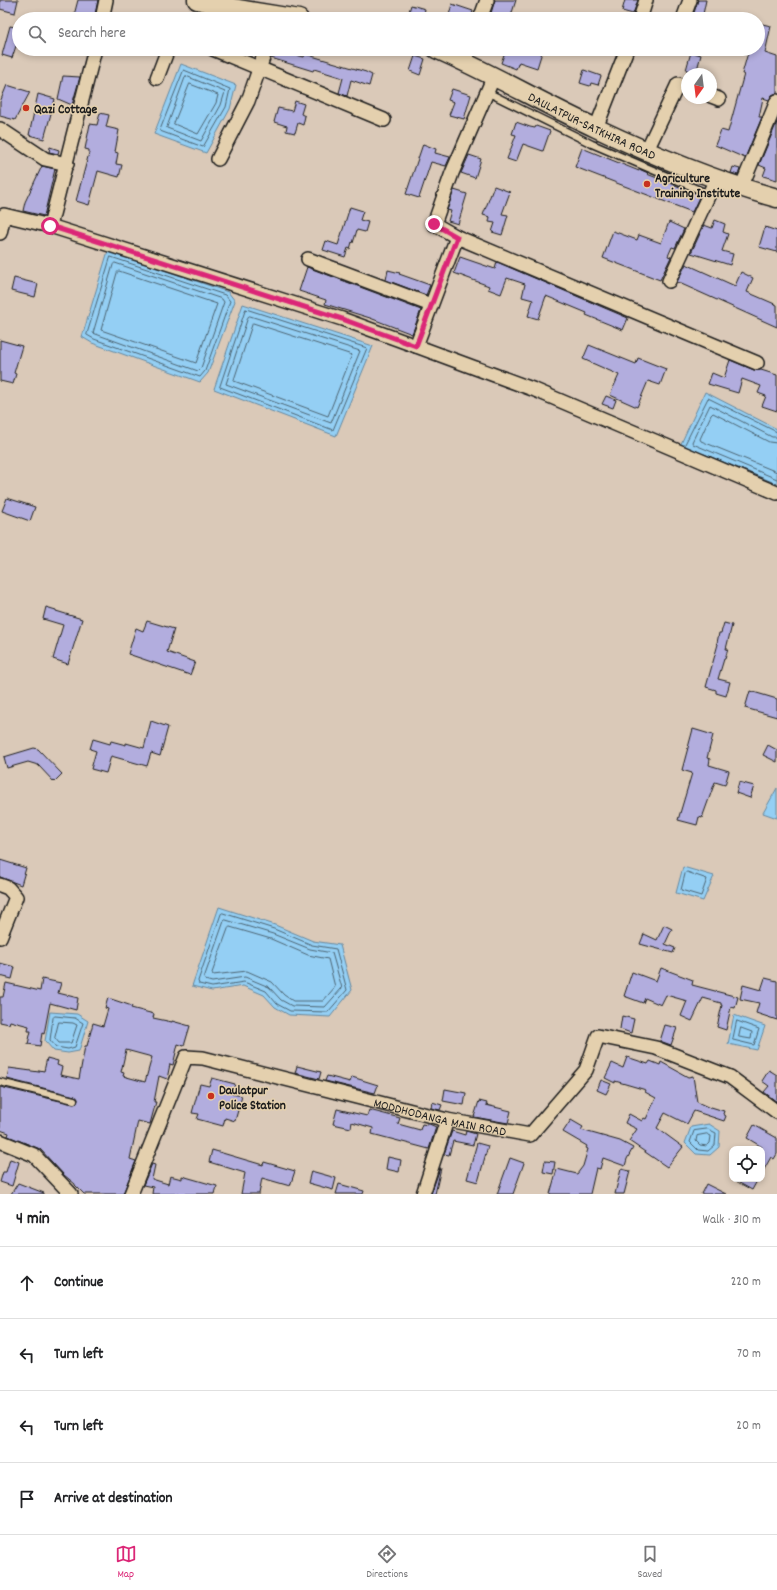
<!DOCTYPE html>
<meta charset="utf-8">
<style>
body{margin:0;font-family:Dekko,sans-serif;background:#f6f6f6;color:#202124}
.controls{position:absolute;right:12px;bottom:12px;display:grid;overflow:hidden;border-radius:8px;box-shadow:0 2px 6px #0003}
.controls button{width:36px;height:36px;display:grid;place-items:center;padding:0;border:0;border-bottom:1px solid #e0e0e0;background:#fff;color:#202124;font:20px sans-serif}
.compass{position:absolute;left:681px;top:68px;width:36px;height:36px;border-radius:50%;background:#fff;box-shadow:0 2px 6px #0003;rotate:194deg}
.stop{position:absolute;width:12px;height:12px;margin:-9px;border:3px solid #db2777;border-radius:50%;background:#fff}
.stop.end{background:#db2777;border-color:#fff;box-shadow:0 1px 4px #0008}
.list{margin:0;padding:0;list-style:none}
h2{display:flex;justify-content:space-between;align-items:center;height:52px;margin:0;padding:0 16px;font-size:17px}
h2 small{font-size:13px;font-weight:400;color:#757577}
.list li{display:grid;grid-template-columns:26px 1fr auto;gap:12px;align-items:center;box-sizing:border-box;height:72px;padding:0 16px;border-top:1px solid #e0e0e0}
.list b{display:block;font-size:15px;white-space:nowrap}
.list em{font-size:13px;font-style:normal;color:#757577}
.icon{flex:none;width:22px;height:22px;fill:none;stroke:currentColor;stroke-width:2;stroke-linecap:round;stroke-linejoin:round}
.map{position:relative;flex:none;width:777px;height:1194px;overflow:hidden}
.search{position:absolute;background:#fff;box-shadow:0 2px 6px #0003;left:12px;right:12px;top:12px;height:44px;display:flex;align-items:center;gap:10px;box-sizing:border-box;padding:0 14px;border-radius:22px;color:#757577;font-size:15px}
.sheet{height:340px;background:#fff}
nav{display:flex;justify-content:space-around;align-items:center;box-sizing:border-box;height:56px;border-top:1px solid #e0e0e0;background:#fff;font-size:11px;color:#757577}
nav a{display:grid;justify-items:center;gap:2px}
nav .on{color:#db2777}
.map>svg:first-child{display:block}
.water{fill:#94cff4;stroke:#64879e}
.lines{fill:none;stroke-linecap:round;stroke-linejoin:round}
.shore{stroke:#4c6472;stroke-width:1}
.building{fill:#b2adde;stroke:#1c1c1c;fill-rule:evenodd}
.service-casing{stroke:#1c1c1c;stroke-width:9}
.minor-casing{stroke:#1c1c1c;stroke-width:16}
.secondary-casing{stroke:#1c1c1c;stroke-width:21}
.service{stroke:#e4d0ae;stroke-width:6}
.minor{stroke:#e4d0ae;stroke-width:13}
.secondary{stroke:#e4d0ae;stroke-width:18}
.route{stroke:#db2777;stroke-width:5}
.poi-dot{fill:#c8321e;stroke:#e4d0ae;stroke-width:1.5}
.labels{text-anchor:middle;stroke-width:3;stroke-linejoin:round;paint-order:stroke}
.poi-label{font-size:13px;font-weight:bold;fill:#1c1c1c;stroke:#e4d0ae;text-anchor:start}
.street-label{font-size:13px;fill:#1c1c1c;stroke:#e4d0ae}
</style>
<div class="map">
<svg width="777" height="1194" viewBox="0 0 777 1194">
<rect width="100%" height="100%" fill="#dac9b8"/>
<filter id="ink" filterUnits="userSpaceOnUse"><feTurbulence type="fractalNoise" baseFrequency=".025" numOctaves="2"/><feDisplacementMap in="SourceGraphic" scale="8" xChannelSelector="R" yChannelSelector="G"/><feConvolveMatrix kernelMatrix="1 2 1 2 8 2 1 2 1" color-interpolation-filters="sRGB"/></filter>
<g filter="url(#ink)">
<g class="water">
<path d="M181 64 236 85 230 109 206 153 154 134Z"/>
<path d="M108 251 228 292 235 301 208 373 200 382 92 343 82 337Z"/>
<path d="M243 304 373 346 336 436 214 389Z"/>
<path d="M705 392 777 429V489L679 448Z"/>
<path d="M777 788V818L763 813Z"/>
<path d="M683 867 714 876 703 901 676 893Z"/>
<path d="M219 907 275 925 313 941 340 945 352 990 330 1017 289 1015 275 1007 264 995 243 986 212 991 192 986Z"/>
<path d="M50 1012 77 1014 88 1021 79 1051 68 1053 54 1051 45 1041Z"/>
<path d="M734 1015 765 1026 757 1050 728 1044Z"/>
<path d="M709 1124 720 1131 719 1147 710 1155 696 1154 685 1143 691 1127Z"/>
</g>
<g class="lines">
<g class="shore">
<path d="M184 70 230 89 226 107 203 147 160 131Z"/>
<path d="M186 76 225 92 221 105 201 141 167 128Z"/>
<path d="M190 84 218 95 216 103 198 134 174 124Z"/>
<path d="M111 257 225 295 230 301 205 371 200 377 94 339 87 335Z"/>
<path d="M115 263 222 299 224 302 201 368 198 371 93 333 113 265Z"/>
<path d="M119 271 217 304 196 363 101 330 117 273Z"/>
<path d="M246 309 367 348 333 430 220 387Z"/>
<path d="M250 316 360 351 331 423 226 384 248 317Z"/>
<path d="M253 323 352 355 328 416 234 381Z"/>
<path d="M777 437H772L710 405 692 442 693 444 777 479"/>
<path d="M777 443 769 442 713 413 711 415 700 439 701 441 777 472"/>
<path d="M685 446V444L708 398 777 432"/>
<path d="M704 454 777 484"/>
<path d="M687 872 707 879 701 896 681 890 685 874Z"/>
<path d="M223 913 274 929 312 945 336 949 347 990 328 1012 290 1011 277 1004 266 991 244 982 212 987 199 984 198 981 221 914Z"/>
<path d="M226 920 273 934 310 949 332 953 342 988 325 1007 292 1006 281 1000 269 987 245 977 212 982 205 980 204 978 224 921Z"/>
<path d="M230 927 271 939 308 955 328 959 335 987 323 1001H293L284 995 272 982 247 971 213 975 212 973 228 929Z"/>
<path d="M55 1016 75 1018 83 1023 75 1047 68 1049 56 1047 50 1040 53 1018Z"/>
<path d="M737 1021 759 1029 754 1045 733 1040Z"/>
<path d="M59 1022 73 1023 77 1025 71 1043H59L55 1038Z"/>
<path d="M741 1028 752 1032 751 1039 739 1037Z"/>
<path d="M708 1129 716 1133 715 1145 708 1151 698 1150 690 1142 694 1131Z"/>
<path d="M707 1134 711 1136 710 1143 707 1146 700 1145 696 1141 697 1136Z"/>
</g>
</g>
<g class="building">
<path d="M0 0H18L15 13 0 9Z"/>
<path d="M78 0H98L94 19H73Z"/>
<path d="M495 0H516L510 19 491 13Z"/>
<path d="M625 0H638L633 14 622 11Z"/>
<path d="M698 0H706L702 19H692Z"/>
<path d="M452 4 473 11 470 19H448Z"/>
<path d="M411 5 425 9 423 18 408 15Z"/>
<path d="M758 23 771 26 765 53 777 57V93L772 95 769 100 763 98 759 117H762L745 158 715 145 721 130 728 132 744 74H742L749 49H758Z"/>
<path d="M10 26 19 28V37L12 58 2 55Z"/>
<path d="M274 49 304 57 305 54 366 72 372 75 369 86 351 80 347 96 339 93 343 78 314 69 313 71 271 58Z"/>
<path d="M506 49H543L537 68 519 62 516 69 501 63Z"/>
<path d="M691 52 701 55 696 73 686 70Z"/>
<path d="M415 56 425 59 420 75 410 71Z"/>
<path d="M584 70 601 76 598 85 591 83 590 86 580 83Z"/>
<path d="M63 76 80 77 72 105 58 99Z"/>
<path d="M7 85 30 92 15 120 0 116V102Z"/>
<path d="M452 89 471 95 464 119 449 115 454 102 448 100Z"/>
<path d="M38 94 55 99 44 139 29 135Z"/>
<path d="M295 101 304 104 301 114 305 116 303 125 298 123 295 133 286 131 287 126 274 122 278 108 292 111Z"/>
<path d="M100 113 109 115 106 127 119 130 115 152 118 153 116 164 122 165 119 177 98 171 89 205 76 201 89 153V150L85 149 90 124 97 125Z"/>
<path d="M516 122 530 127 535 128 536 126 550 131 543 151 523 144 516 162 507 159 516 135 512 134Z"/>
<path d="M777 122V180L763 176 766 168 759 165Z"/>
<path d="M423 144 436 149 435 153 450 157 446 166 431 162 419 198 406 194Z"/>
<path d="M50 147 59 150 58 154 49 152Z"/>
<path d="M582 148 639 171V169L648 173 647 174 700 195 692 212 575 167Z"/>
<path d="M469 155 481 159 475 178 461 173Z"/>
<path d="M42 166 55 169 44 216 23 211 25 202Z"/>
<path d="M733 167 740 169 738 175 731 173Z"/>
<path d="M494 186 510 192 502 214 508 215 502 235 492 232 495 223 489 222 490 217 483 215Z"/>
<path d="M454 190 467 194 458 224 448 221 451 211 447 210Z"/>
<path d="M350 207 363 211 360 220 368 222 365 232 357 230 353 243 352 242 350 249 348 248 345 257 323 250 326 241 338 245Z"/>
<path d="M715 220 725 224 723 232 728 234 722 251 733 254 730 265 691 253 704 225 712 228Z"/>
<path d="M669 222 684 229 675 248 672 247 668 256 671 257 660 280 603 258 613 231 637 240 639 235 661 243Z"/>
<path d="M765 227 777 231V252L759 247Z"/>
<path d="M460 257 495 269 497 262 628 318 623 330 586 315 587 313 546 296 538 319 528 316 533 300 522 297 525 284 507 278 501 294 488 289 489 286 454 273Z"/>
<path d="M686 264 735 286 741 272 753 278 747 292 777 305V327L677 282Z"/>
<path d="M307 267 421 310 412 334 370 318 325 304 326 300 299 291Z"/>
<path d="M388 270 400 273 399 274 430 285 426 295 386 280Z"/>
<path d="M14 278 38 284 35 297 11 291Z"/>
<path d="M0 340 22 346 14 373 16 374 13 384 0 381Z"/>
<path d="M589 345 636 364 638 358 666 369 660 385 648 381 637 407 610 395 619 375 583 359Z"/>
<path d="M730 360 754 370H761L777 375V411L762 406 766 396 758 393 761 386 742 379 738 393 708 384 712 373 724 378Z"/>
<path d="M606 396 616 400 613 408 602 404Z"/>
<path d="M7 498 35 507 30 521 2 511Z"/>
<path d="M46 607 56 610V611L82 619 68 664 53 659 63 625 43 619Z"/>
<path d="M147 621 174 629 167 652 195 662 190 675 128 654 136 628 143 631Z"/>
<path d="M724 623 732 625 726 649H728L725 659H724L718 679 730 682 726 696 716 693V690L706 687 718 644 717 643 719 633H721Z"/>
<path d="M750 691 777 699V717L745 708Z"/>
<path d="M151 721 168 727 160 756 151 753 147 766 111 756 106 773 91 769 96 751 90 749 93 739 110 744 111 741 126 745V743L144 748Z"/>
<path d="M693 729 713 735 707 758 710 759 709 765 729 771 725 785 715 782 702 818 699 817 697 825 678 820 692 773 682 770Z"/>
<path d="M768 745 777 750V762L763 755Z"/>
<path d="M34 748 38 749 62 774 54 782 38 765 28 762 7 768 4 757Z"/>
<path d="M739 782 754 786 750 798 736 793Z"/>
<path d="M0 860 26 868 21 885 0 877Z"/>
<path d="M664 925 672 929 665 944 675 948 673 953 640 944 644 934 657 940Z"/>
<path d="M0 963 15 967 12 979 0 976Z"/>
<path d="M661 968 693 980 692 985 738 997 735 1008 731 1007 726 1030 717 1027 722 1005H721V1003L703 998 692 1021 681 1016 687 1001 666 995 661 1005 645 998 643 1003 624 996 632 972 656 981Z"/>
<path d="M765 978 777 981V1020L756 1013 759 1003 740 999 743 985 761 990Z"/>
<path d="M42 979 61 983 58 993 78 998 76 1010 50 1003 44 1034 42 1033 40 1046 28 1044 31 1031H28L29 1026 10 1021 9 1024 0 1022V997H3L6 983 40 991Z"/>
<path d="M108 998 132 1006 131 1008 154 1014 153 1018 172 1022V1021L190 1026 184 1046 178 1044 173 1065 170 1064 167 1079 159 1076 154 1102H156L150 1124 138 1121 130 1159 136 1161 123 1194H84L75 1185V1184L64 1175 40 1149 8 1136 9 1133 0 1130V1087L73 1104 77 1103 78 1099 75 1096 7 1079 9 1068 39 1072V1070L44 1071 47 1058 58 1061 57 1065 62 1067 60 1075 79 1079 85 1046H87L93 1023 103 1026 108 1009 105 1008ZM126 1050 152 1057 145 1082 123 1076 124 1073 121 1072Z"/>
<path d="M622 1016 634 1019 631 1033 620 1029Z"/>
<path d="M665 1025 677 1028 671 1045 660 1041Z"/>
<path d="M627 1057 648 1064 650 1061 660 1065 661 1062 688 1077 693 1076 697 1102 710 1108 711 1107 724 1111 723 1114 726 1116 724 1121 694 1111 687 1124 665 1113 657 1128 683 1147 667 1167 629 1141 637 1129 625 1123 629 1114 642 1121 644 1118 646 1119 656 1098 645 1092 646 1090 615 1081V1083L605 1078 612 1063 623 1068Z"/>
<path d="M297 1066 321 1072 319 1079 295 1073Z"/>
<path d="M769 1070 777 1075V1102L764 1092 769 1086 762 1081Z"/>
<path d="M327 1076 350 1082 352 1077 378 1085 375 1093 325 1081Z"/>
<path d="M212 1078 235 1084 232 1094 242 1096 235 1121 225 1118 223 1126 197 1119 199 1114 192 1113 200 1084 209 1086Z"/>
<path d="M601 1080 611 1084 606 1094 597 1090Z"/>
<path d="M445 1089 466 1093 464 1105 443 1101Z"/>
<path d="M479 1101 487 1103 486 1105 511 1111 508 1123 474 1117Z"/>
<path d="M432 1102 442 1105 440 1110 431 1108Z"/>
<path d="M337 1109 367 1116 369 1110 400 1118 398 1124 420 1130 422 1124 427 1125V1123L436 1127 429 1149 372 1134 373 1128 352 1122 351 1128 333 1124Z"/>
<path d="M571 1120 583 1127 581 1130 620 1141 633 1148 627 1159 625 1166 603 1158 600 1169 596 1168 590 1194H550L557 1169 577 1174 583 1166 588 1149 586 1148 587 1146 563 1132Z"/>
<path d="M754 1125 777 1138V1154L774 1159 771 1157 762 1173V1147L747 1138Z"/>
<path d="M452 1131 465 1135 466 1131 476 1134 473 1145 453 1141 449 1155 444 1154Z"/>
<path d="M477 1143 488 1146 478 1182 467 1179Z"/>
<path d="M212 1150 263 1165 264 1162 295 1171 290 1186 262 1178 259 1194H241L245 1173 209 1162Z"/>
<path d="M388 1157 401 1160 399 1172 386 1169Z"/>
<path d="M510 1158 524 1163 513 1194H497Z"/>
<path d="M10 1159 19 1162 12 1186 0 1182 3 1172H6Z"/>
<path d="M545 1161 555 1162 553 1174 543 1172Z"/>
<path d="M152 1164 155 1165 152 1179 168 1184 170 1176 182 1179V1176L217 1186 215 1194H152L153 1187 143 1185Z"/>
<path d="M440 1168H441L435 1194H431Z"/>
<path d="M621 1169 630 1171 624 1194H615Z"/>
<path d="M311 1171 336 1178 333 1190 308 1183Z"/>
<path d="M732 1179H758L752 1190Z"/>
<path d="M18 1183 44 1193V1194H11Z"/>
<path d="M339 1184 364 1191 363 1194H336Z"/>
<path d="M706 1184 726 1194H701Z"/>
</g>
<g class="lines">
<defs>
<g id="service">
<path d="M487 92 592 144 709 194"/>
<path d="M0 1082 74 1100"/>
</g>
<g id="minor">
<path d="M102 19 106 0"/>
<path d="M480 19 487 0"/>
<path d="M640 19 646 0"/>
<path d="M683 19 690 0"/>
<path d="M95 49 50 226 342 319 416 346 535 390 777 493"/>
<path d="M213 49 384 120"/>
<path d="M464 61 469 49"/>
<path d="M157 78 168 49"/>
<path d="M711 96 719 99"/>
<path d="M596 128 627 49"/>
<path d="M0 129 45 159 67 164"/>
<path d="M647 150 678 84 687 87"/>
<path d="M218 159 248 101 266 49"/>
<path d="M741 188 777 101"/>
<path d="M0 233 4 215 50 226"/>
<path d="M457 237 434 224 452 173 494 76"/>
<path d="M308 259 431 305"/>
<path d="M669 281 716 179"/>
<path d="M416 346 457 237 757 363"/>
<path d="M0 885 8 888 16 897 0 937"/>
<path d="M0 1141 34 1155 71 1194"/>
<path id="s1" d="M131 1194 186 1057 203 1058 447 1120 530 1135 586 1070 598 1036 656 1048 730 1077 777 1112"/>
<path d="M423 1194 447 1120"/>
</g>
<g id="secondary">
<path d="M197 0 232 8 299 19"/>
<path id="s2" d="M436 49C491 73 542 103 596 128 655 156 714 181 777 198"/>
</g>
</defs>
<use href="#service" class="service-casing"/>
<use href="#minor" class="minor-casing"/>
<use href="#secondary" class="secondary-casing"/>
<use href="#service" class="service"/>
<use href="#minor" class="minor"/>
<use href="#secondary" class="secondary"/>
</g>
</g>
<g class="lines" filter="url(#ink)">
<path class="route" d="M50 226 342 319 416 346 457 237 434 224"/>
</g>
<g class="poi-dot">
<circle cx="26" cy="108" r="4"/>
<circle cx="647" cy="184" r="4"/>
<circle cx="211" cy="1096" r="4"/>
</g>
<g class="labels">
<g class="poi-label">
<text x="34" y="113">Qazi Cottage</text>
<text x="655" y="182">Agriculture<tspan x="655" dy="15">Training Institute</tspan></text>
<text x="219" y="1094">Daulatpur<tspan x="219" dy="15">Police Station</tspan></text>
</g>
<g class="street-label">
<text dy="5" stroke="none"><textPath href="#s2" startOffset="174">DAULATPUR-SATKHIRA ROAD</textPath></text>
<text dy="5" stroke="none"><textPath href="#s1" startOffset="409">MODDHODANGA MAIN ROAD</textPath></text>
</g>
</g>
</svg>
<div class="controls">
<button><svg class="icon" aria-label="locate" viewBox="0 0 24 24"><circle cx="12" cy="12" r="6"/><path d="M12 2v4M12 18v4M2 12h4M18 12h4"/></svg></button>
</div>
<svg class="compass" viewBox="-18 -18 36 36"><path d="M0-13l5 13h-10z" fill="#e53935"/><path d="M0 13l5-13h-10z" fill="#757577"/></svg>
<div class="stop" style="left:50px;top:226px"></div>
<div class="stop end" style="left:434px;top:224px"></div>
<div class="search"><svg class="icon" aria-label="search" viewBox="0 0 24 24"><circle cx="10" cy="10" r="6"/><path d="M15 15l6 6"/></svg>Search here</div>
</div>
<section class="sheet">
<h2>4 min<small>Walk · 310 m</small></h2>
<ul class="list">
<li><svg class="icon" aria-label="ahead" viewBox="0 0 24 24"><path d="M12 20V5M6 11l6-6 6 6"/></svg><div><b>Continue</b></div><em>220 m</em></li>
<li><svg class="icon" aria-label="left" viewBox="0 0 24 24"><path d="M17 20v-9H6M10 6l-5 5 5 5"/></svg><div><b>Turn left</b></div><em>70 m</em></li>
<li><svg class="icon" aria-label="left" viewBox="0 0 24 24"><path d="M17 20v-9H6M10 6l-5 5 5 5"/></svg><div><b>Turn left</b></div><em>20 m</em></li>
<li><svg class="icon" aria-label="arrive" viewBox="0 0 24 24"><path d="M6 21V4h12l-3 4 3 4H6"/></svg><div><b>Arrive at destination</b></div></li>
</ul>
</section>
<nav>
<a class="on"><svg class="icon" aria-label="map" viewBox="0 0 24 24"><path d="M3 6l6-2 6 2 6-2v14l-6 2-6-2-6 2zM9 4v14M15 6v14"/></svg>Map</a>
<a><svg class="icon" aria-label="directions" viewBox="0 0 24 24"><path d="M12 3l9 9-9 9-9-9zM9 14v-3h6M13 9l2 2-2 2"/></svg>Directions</a>
<a><svg class="icon" aria-label="saved" viewBox="0 0 24 24"><path d="M7 4h10v16l-5-4-5 4z"/></svg>Saved</a>
</nav>
